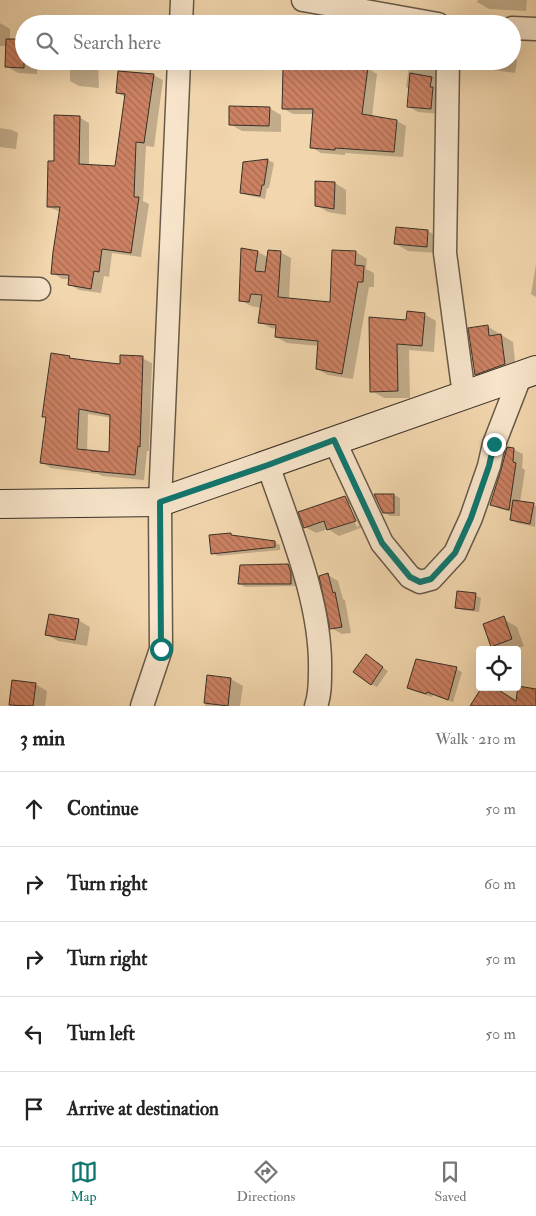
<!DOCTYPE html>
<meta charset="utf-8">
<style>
body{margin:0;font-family:"IM FELL Double Pica",serif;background:#f6f6f6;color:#222}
.controls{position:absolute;right:15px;bottom:15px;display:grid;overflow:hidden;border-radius:5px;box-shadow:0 5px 20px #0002}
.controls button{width:45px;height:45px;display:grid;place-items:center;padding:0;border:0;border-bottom:1px solid #e0e0e0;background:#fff;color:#222;font:25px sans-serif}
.stop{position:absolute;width:15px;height:15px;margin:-11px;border:4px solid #0f766e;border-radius:50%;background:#fff}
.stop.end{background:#0f766e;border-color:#fff;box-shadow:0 1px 5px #0008}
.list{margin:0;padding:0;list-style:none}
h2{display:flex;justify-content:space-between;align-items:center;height:65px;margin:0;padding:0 20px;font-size:21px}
h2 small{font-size:16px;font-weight:400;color:#767676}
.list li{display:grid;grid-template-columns:32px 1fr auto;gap:15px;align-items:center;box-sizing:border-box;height:75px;padding:0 20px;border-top:1px solid #e0e0e0}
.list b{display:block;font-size:19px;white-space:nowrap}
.list em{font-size:16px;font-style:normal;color:#767676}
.icon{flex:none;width:28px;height:28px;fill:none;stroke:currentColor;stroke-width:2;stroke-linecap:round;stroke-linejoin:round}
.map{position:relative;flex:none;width:536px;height:706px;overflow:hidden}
.search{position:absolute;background:#fff;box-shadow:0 5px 20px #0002;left:15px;right:15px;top:15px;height:55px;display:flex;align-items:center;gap:12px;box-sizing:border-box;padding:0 18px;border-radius:28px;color:#767676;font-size:19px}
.sheet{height:440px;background:#fff}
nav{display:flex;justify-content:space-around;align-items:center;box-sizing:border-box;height:70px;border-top:1px solid #e0e0e0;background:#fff;font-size:14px;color:#767676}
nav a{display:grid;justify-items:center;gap:2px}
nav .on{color:#0f766e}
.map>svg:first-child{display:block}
.shadow{fill:#0003;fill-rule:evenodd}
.building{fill:url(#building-back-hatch);stroke:#393127;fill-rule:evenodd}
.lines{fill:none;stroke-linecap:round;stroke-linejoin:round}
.minor-casing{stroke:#675a48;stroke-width:25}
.secondary-casing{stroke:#393127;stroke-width:30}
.minor{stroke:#f7e4ca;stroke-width:22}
.secondary{stroke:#f7e4ca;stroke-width:28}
.route{stroke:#0f766e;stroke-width:6}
</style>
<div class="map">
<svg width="536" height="706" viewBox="0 0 536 706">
<defs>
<pattern id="building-back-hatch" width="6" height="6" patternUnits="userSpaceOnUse" patternTransform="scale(1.25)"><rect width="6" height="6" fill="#cc8163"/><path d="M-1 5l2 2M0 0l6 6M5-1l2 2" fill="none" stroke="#a76a52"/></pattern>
</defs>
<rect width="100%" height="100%" fill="#f2d6ad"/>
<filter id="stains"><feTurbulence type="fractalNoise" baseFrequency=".004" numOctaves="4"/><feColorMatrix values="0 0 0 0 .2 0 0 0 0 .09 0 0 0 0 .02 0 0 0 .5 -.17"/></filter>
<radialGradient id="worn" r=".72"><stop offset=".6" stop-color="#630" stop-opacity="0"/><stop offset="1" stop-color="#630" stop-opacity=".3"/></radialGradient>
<g class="shadow">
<path d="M478 0H527L526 11 489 9 477 2Z"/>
<path d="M0 23 10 29V40L24 61H38L37 74 18 73 6 66 7 46H0Z"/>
<path d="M512 57 517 60 515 73 479 68 468 61H512Z"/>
<path d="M70 61H98L99 88 79 86 70 81Z"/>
<path d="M284 61H360L369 67V69L377 74 372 117 397 121 406 126 403 157 345 153V155L321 153 311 147 314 114H293L284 109Z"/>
<path d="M410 61H443L440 114 418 112 409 107 410 89 406 87Z"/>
<path d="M153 75 163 80 154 147 146 146 143 201 149 204 141 257 112 253 109 277 104 276 101 293 79 290 70 284V279H62L53 273 61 212 48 207 55 162 79 117 89 123V166L116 167 126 97 117 93Z"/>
<path d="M269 108 281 115V132L242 131 230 124Z"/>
<path d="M0 128 12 130 18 133 16 149 0 147Z"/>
<path d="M268 160 274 163 269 188H267L265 199 247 195 241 192 244 163Z"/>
<path d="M335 183 346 190V215L328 212 316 205Z"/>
<path d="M428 231 440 238 438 253 408 251 396 244Z"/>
<path d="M243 250 258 252 269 258 280 252 291 258 289 299 331 303 356 252 367 259 366 269 374 273V287H369L353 379 328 375 317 369 319 346 287 343 276 337 277 329 271 328 260 322 262 308 251 306 240 300Z"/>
<path d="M536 264V297L531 294Z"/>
<path d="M424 314 436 321 434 352 409 350 410 398H384L372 391 407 322Z"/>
<path d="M487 326 513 342 516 371 488 381 476 374Z"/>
<path d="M69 357 74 360 121 366 142 358 152 363 149 451H147L144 480 102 476 98 474 51 468 41 462 47 418 44 416ZM88 414 112 418 110 453 87 451Z"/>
<path d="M513 449 523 454 522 468 525 470 520 502 536 506 535 527 517 523 511 520 512 512 500 509 491 504Z"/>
<path d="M376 495H394L400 498V516H390L384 512Z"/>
<path d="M345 497 356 503 366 526 339 536 328 529 316 533 305 527ZM347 504H350L359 526 357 527Z"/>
<path d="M230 534 235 537 274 542 280 545V550L218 556 213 553Z"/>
<path d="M288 565 294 569 296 577 297 586 245 587 240 584Z"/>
<path d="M328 575 338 581 343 599 345 600 351 633 342 634 331 628Z"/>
<path d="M475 595 481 598 479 612 462 610 456 607Z"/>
<path d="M78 620 90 627 87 646 58 641 46 634Z"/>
<path d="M505 620 517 627 524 646 513 650H499L492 646Z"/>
<path d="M371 659 388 671 377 687 371 684Z"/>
<path d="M456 669 462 672 453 702 433 695 432 697 414 691 409 688Z"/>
<path d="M208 677 231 679 243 686 240 706H205Z"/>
<path d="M13 681 35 684 47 691 45 706H10Z"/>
</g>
<g class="building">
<path d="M6 39H24V68L5 67Z"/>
<path d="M343 61H360L359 66 368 67 362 114 397 120 394 152 335 148V150L310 148 313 109H282L283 69 342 66Z"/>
<path d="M118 71 154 74 144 143 136 142 134 197H139L131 253 102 249 99 272 94 271 91 289 68 285 69 275 51 274 53 252 60 207H47L48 161H54V115L80 116 79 164 115 166 125 94 116 93Z"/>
<path d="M410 73 432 77 430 87H433L431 109 407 107Z"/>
<path d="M229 106 270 107 269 126 229 125Z"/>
<path d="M268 159 264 185H262L260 196 240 193 243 162Z"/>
<path d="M315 181 335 182 334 209 315 206Z"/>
<path d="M396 227 428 230 427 247 394 244Z"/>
<path d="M241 248 258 251 255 271 265 272 268 250 281 251 278 297 330 302 332 250 356 251 355 265 364 266 363 282H358L342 374 316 369 318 341 275 337 276 325 258 323 262 295 251 294 249 302 239 301Z"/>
<path d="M407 311 425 313 422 346 397 344 398 391 370 392 369 317 406 320Z"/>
<path d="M488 325 489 336 501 334 505 364 475 375 468 328Z"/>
<path d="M51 353 70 356 69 358 91 361 120 364V355L143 356 140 447 138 446 135 475 91 471V470L40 463 46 417H42ZM79 409 110 415 109 452 77 449Z"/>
<path d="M507 447 514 448 513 462 516 463 509 510 490 505 501 470Z"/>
<path d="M374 494H394V513H383Z"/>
<path d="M345 496 356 521 327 530 324 521 304 528 298 512Z"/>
<path d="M513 500 534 503 530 524 510 520Z"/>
<path d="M231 533V535L275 541V547L211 554 209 535Z"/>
<path d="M288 564 291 573V584H238L240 565Z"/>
<path d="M328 573 333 593 335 592 342 627 330 629 319 576Z"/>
<path d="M457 591 476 593 474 610 455 608Z"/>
<path d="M49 614 79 619 75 640 45 635Z"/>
<path d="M504 616 512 639 491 647 483 624Z"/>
<path d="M366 654 383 667 371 685 353 672Z"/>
<path d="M416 659 457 667 448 700 427 692 426 694 407 688Z"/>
<path d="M207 675 231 678 228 706 204 703Z"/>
<path d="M12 680 36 683 33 706 9 705Z"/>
<path d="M518 686 536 689V706H470L482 687H494L516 701Z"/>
</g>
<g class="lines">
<defs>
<g id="minor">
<path d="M303 0 438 24"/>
<path d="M181 24 182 0"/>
<path d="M512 28 536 29"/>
<path d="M448 61 445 253 464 395"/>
<path d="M0 288 39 289"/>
<path d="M334 440 382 543 410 577 420 582 431 579 455 553 471 518 489 466 494 444 520 377"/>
<path d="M268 465C290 530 322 603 320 672 320 684 320 695 316 706"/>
<path d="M142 706 161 649 160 502 179 61"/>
</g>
<path id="secondary" d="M0 504 160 502 536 370"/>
</defs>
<use href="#minor" class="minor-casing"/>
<use href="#secondary" class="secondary-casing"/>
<use href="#minor" class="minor"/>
<use href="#secondary" class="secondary"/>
</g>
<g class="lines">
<path class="route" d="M161 649 160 502 268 465 334 440 382 543 410 577 420 582 431 579 455 553 471 518 489 466 494 444"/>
</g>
<rect width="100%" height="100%" filter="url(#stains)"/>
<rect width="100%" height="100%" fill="url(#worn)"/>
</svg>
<div class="controls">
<button><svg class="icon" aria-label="locate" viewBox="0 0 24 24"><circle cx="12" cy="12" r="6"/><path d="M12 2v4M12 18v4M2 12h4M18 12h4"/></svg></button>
</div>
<div class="stop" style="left:161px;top:649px"></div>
<div class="stop end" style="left:494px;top:444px"></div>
<div class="search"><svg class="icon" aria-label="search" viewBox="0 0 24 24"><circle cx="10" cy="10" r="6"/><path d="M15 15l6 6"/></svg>Search here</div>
</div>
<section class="sheet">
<h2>3 min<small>Walk · 210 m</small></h2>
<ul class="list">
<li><svg class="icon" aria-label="ahead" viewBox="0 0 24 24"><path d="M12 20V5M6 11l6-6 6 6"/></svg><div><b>Continue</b></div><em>50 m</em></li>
<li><svg class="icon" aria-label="right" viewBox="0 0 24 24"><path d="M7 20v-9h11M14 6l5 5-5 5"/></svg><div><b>Turn right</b></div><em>60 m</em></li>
<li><svg class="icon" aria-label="right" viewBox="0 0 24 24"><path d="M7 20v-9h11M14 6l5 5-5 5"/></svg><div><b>Turn right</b></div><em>50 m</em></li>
<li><svg class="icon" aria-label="left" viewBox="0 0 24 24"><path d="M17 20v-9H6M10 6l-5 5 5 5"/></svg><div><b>Turn left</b></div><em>50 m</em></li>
<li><svg class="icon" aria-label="arrive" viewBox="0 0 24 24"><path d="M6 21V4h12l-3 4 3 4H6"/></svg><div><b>Arrive at destination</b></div></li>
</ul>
</section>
<nav>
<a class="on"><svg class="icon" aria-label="map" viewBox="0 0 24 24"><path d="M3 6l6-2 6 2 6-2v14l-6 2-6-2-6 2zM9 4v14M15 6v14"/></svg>Map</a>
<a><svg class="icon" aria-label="directions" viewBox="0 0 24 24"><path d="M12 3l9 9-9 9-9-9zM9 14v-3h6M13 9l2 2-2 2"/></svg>Directions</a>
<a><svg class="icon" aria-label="saved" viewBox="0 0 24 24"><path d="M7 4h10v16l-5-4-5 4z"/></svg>Saved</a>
</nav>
